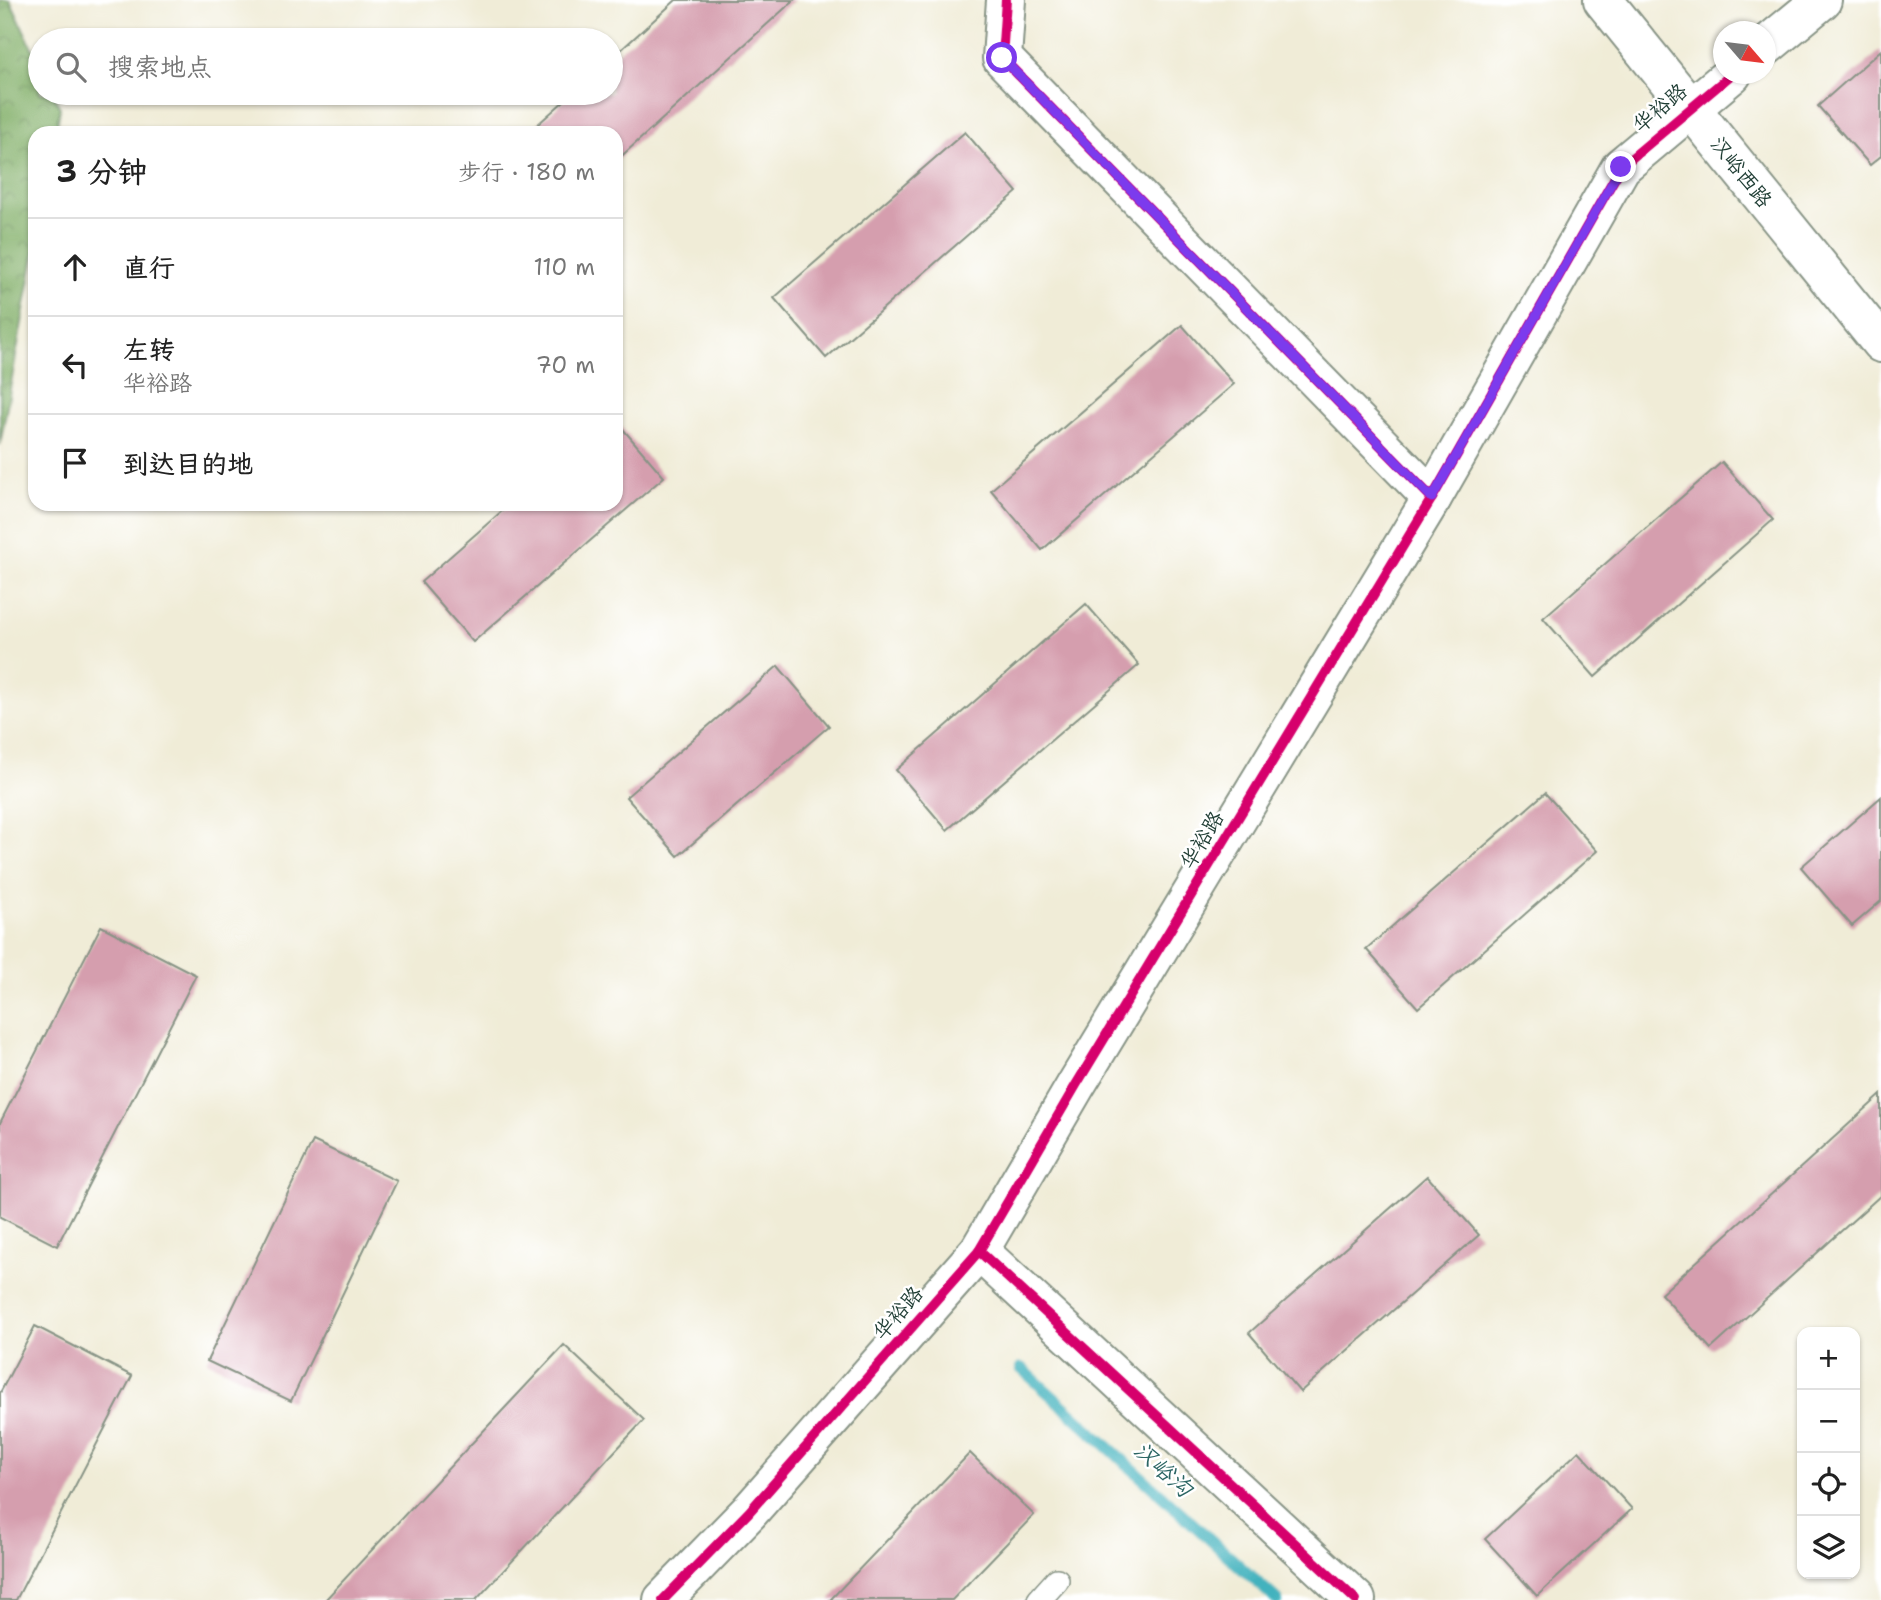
<!DOCTYPE html>
<html lang="zh">
<meta charset="utf-8">
<style>
body{margin:0;font-family:"Shantell Sans","LXGW WenKai TC",sans-serif;background:#f2f2f2;color:#222}
.controls{position:absolute;right:21px;bottom:21px;display:grid;overflow:hidden;border-radius:14px;box-shadow:0 2px 5px #0004}
.controls button{width:63px;height:63px;display:grid;place-items:center;padding:0;border:0;border-bottom:2px solid #e0e0e0;background:#fff;color:#222;font:35px sans-serif}
.compass{position:absolute;left:1713px;top:21px;width:63px;height:63px;border-radius:50%;background:#fff;box-shadow:0 2px 5px #0004;rotate:118deg}
.stop{position:absolute;width:21px;height:21px;margin:-16px;border:5px solid #7c3aed;border-radius:50%;background:#fff}
.stop.end{background:#7c3aed;border-color:#fff;box-shadow:0 2px 7px #0008}
.list{margin:0;padding:0;list-style:none}
h2{display:flex;justify-content:space-between;align-items:center;height:91px;margin:0;padding:0 28px;font-size:30px}
h2 small{font-size:23px;font-weight:400;color:#767676}
.list li{display:grid;grid-template-columns:46px 1fr auto;gap:21px;align-items:center;box-sizing:border-box;height:98px;padding:0 28px;border-top:2px solid #e0e0e0}
.list b{display:block;font-size:26px;white-space:nowrap}
.list p{margin:0;font-size:23px;white-space:nowrap;color:#767676}
.list em{font-size:23px;font-style:normal;color:#767676}
.icon{flex:none;width:38px;height:38px;fill:none;stroke:currentColor;stroke-width:2;stroke-linecap:round;stroke-linejoin:round}
.map{position:relative;flex:none;width:1881px;height:1600px;overflow:hidden}
.search{position:absolute;background:#fff;box-shadow:0 2px 5px #0004;left:28px;top:28px;width:595px;height:77px;display:flex;align-items:center;gap:18px;box-sizing:border-box;padding:0 24px;border-radius:38px;color:#767676;font-size:26px}
.panel{position:absolute;background:#fff;box-shadow:0 2px 5px #0004;left:28px;top:126px;width:595px;height:385px;border-radius:21px}
.map>svg:first-child{display:block}
.forest{fill:url(#forest-crowns);stroke:#50764d;stroke-width:2}
.lines{fill:none;stroke-linecap:round;stroke-linejoin:round}
.stream{stroke:#43b2be;stroke-width:12}
.building{fill:#d59eae}
.service-casing{stroke:#889486;stroke-width:26}
.minor-casing{stroke:#889486;stroke-width:42}
.tertiary-casing{stroke:#889486;stroke-width:42}
.service{stroke:#fff;stroke-width:23}
.minor{stroke:#fff;stroke-width:38}
.tertiary{stroke:#fff;stroke-width:38}
.cycleway-casing{stroke:#fff;stroke-width:15}
.cycleway{stroke:#d6006c;stroke-width:10}
.route{stroke:#7c3aed;stroke-width:9}
.labels{text-anchor:middle;stroke-width:5;stroke-linejoin:round;paint-order:stroke}
.street-label{font-size:21px;fill:#1f3d34;stroke:#fff}
.water-label{font-size:23px;font-style:italic;fill:#2c6664;stroke:#fff}
</style>
<div class="map">
<svg width="1881" height="1600" viewBox="0 0 1881 1600">
<defs>
<pattern id="forest-crowns" width="20" height="18" patternUnits="userSpaceOnUse" patternTransform="scale(1.75)"><rect width="20" height="18" fill="#80ae66"/><path d="M2 6a3 3 0 1 1 6 0M12 15a3 3 0 1 1 6 0" fill="none" stroke="#688f55"/></pattern>
</defs>
<rect width="100%" height="100%" fill="#fff"/>
<filter id="ink" filterUnits="userSpaceOnUse"><feTurbulence type="fractalNoise" baseFrequency=".0143" numOctaves="2"/><feDisplacementMap in="SourceGraphic" scale="14" xChannelSelector="R" yChannelSelector="G"/><feConvolveMatrix kernelMatrix="1 2 1 2 8 2 1 2 1" color-interpolation-filters="sRGB"/></filter>
<filter id="wash" filterUnits="userSpaceOnUse"><feTurbulence type="fractalNoise" baseFrequency=".00686" numOctaves="4" result="noise"/><feDisplacementMap in="SourceGraphic" scale="28" xChannelSelector="R" yChannelSelector="G"/><feGaussianBlur stdDeviation="1.57" result="paint"/><feColorMatrix in="noise" values="0 0 0 0 0 0 0 0 0 0 0 0 0 0 0 0 0 1.4 0 .05"/><feComposite in="paint" operator="in"/></filter>
<g filter="url(#wash)">
<rect width="100%" height="100%" fill="#f0ecd7"/>
<path class="forest" d="M0 0H10L40 65V93H53L60 108 56 133H35V250L0 445Z"/>
<g class="lines">
<path class="stream" d="M1021 1368 1277 1600"/>
</g>
<g id="blocks">
<g class="building">
<path d="M676 0H794L616 161V133H528L573 93H611V59Z"/>
<path d="M1881 50V156L1870 165 1818 106Z"/>
<path d="M965 132 1017 192 826 358 774 298Z"/>
<path d="M1182 325 1234 384 1042 550 991 490Z"/>
<path d="M616 421 664 477 473 642 421 582 510 504H616Z"/>
<path d="M1722 462 1773 520 1595 677 1543 618Z"/>
<path d="M1086 604 1139 665 947 830 896 770Z"/>
<path d="M778 666 829 726 678 856 626 797Z"/>
<path d="M1545 793 1597 851 1418 1008 1366 949Z"/>
<path d="M1881 797V901L1852 926 1801 867Z"/>
<path d="M101 926 196 975 57 1246 0 1217V1123Z"/>
<path d="M1881 1095V1195L1711 1349 1661 1294Z"/>
<path d="M313 1141 397 1181 291 1401 207 1361Z"/>
<path d="M1427 1176 1479 1235 1300 1392 1249 1333Z"/>
<path d="M35 1326 132 1376 16 1600H0V1393Z"/>
<path d="M564 1345 644 1420 476 1600H325Z"/>
<path d="M1579 1451 1632 1509 1537 1596 1485 1539Z"/>
<path d="M970 1453 1034 1515 952 1600H830Z"/>
</g>
</g>
</g>
<g filter="url(#ink)">
<use href="#blocks" fill-opacity="0" stroke="#889486" stroke-width="2"/>
<g class="lines">
<defs>
<path id="service" d="M1039 1600 1057 1580"/>
<path id="minor" d="M1006 0 1002 58 1432 498"/>
<g id="tertiary">
<path d="M1603 0 1881 343"/>
<path d="M1766 46 1822 0"/>
<path d="M979 1251 1356 1600"/>
<path d="M663 1600 749 1512 979 1251 1076 1085 1432 498 1621 167 1732 74"/>
</g>
</defs>
<use href="#service" class="service-casing"/>
<use href="#minor" class="minor-casing"/>
<use href="#tertiary" class="tertiary-casing"/>
<use href="#service" class="service"/>
<use href="#minor" class="minor"/>
<use href="#tertiary" class="tertiary"/>
<defs>
<g id="cycleway">
<path d="M1006 0 1002 58 1432 498"/>
<path d="M979 1251 1356 1600"/>
<path d="M663 1600 749 1512 979 1251 1076 1085 1432 498 1621 167 1732 74"/>
</g>
</defs>
<use href="#cycleway" class="cycleway-casing"/>
<use href="#cycleway" class="cycleway"/>
</g>
</g>
<g class="lines" filter="url(#ink)">
<path class="route" d="M1002 58 1432 498 1621 167"/>
</g>
<g class="labels">
<g class="street-label">
<text transform="translate(1660 108) rotate(-40)" y="7">华裕路</text>
<text transform="translate(1741 172) rotate(51)" y="7">汉峪西路</text>
<text transform="translate(1202 840) rotate(-59)" y="7">华裕路</text>
<text transform="translate(898 1313) rotate(-49)" y="7">华裕路</text>
</g>
<g class="water-label">
<text transform="translate(1163 1469) rotate(42)" y="8">汉峪沟</text>
</g>
</g>
</svg>
<div class="controls">
<button>+</button>
<button>−</button>
<button><svg class="icon" aria-label="locate" viewBox="0 0 24 24"><circle cx="12" cy="12" r="6"/><path d="M12 2v4M12 18v4M2 12h4M18 12h4"/></svg></button>
<button><svg class="icon" aria-label="layers" viewBox="0 0 24 24"><path d="M12 4l9 5-9 5-9-5zM3 14l9 5 9-5"/></svg></button>
</div>
<svg class="compass" viewBox="-18 -18 36 36"><path d="M0-13l5 13h-10z" fill="#e53935"/><path d="M0 13l5-13h-10z" fill="#767676"/></svg>
<div class="stop" style="left:1002px;top:58px"></div>
<div class="stop end" style="left:1621px;top:167px"></div>
<div class="search"><svg class="icon" aria-label="search" viewBox="0 0 24 24"><circle cx="10" cy="10" r="6"/><path d="M15 15l6 6"/></svg>搜索地点</div>
<section class="panel">
<h2>3 分钟<small>步行 · 180 m</small></h2>
<ul class="list">
<li><svg class="icon" aria-label="ahead" viewBox="0 0 24 24"><path d="M12 20V5M6 11l6-6 6 6"/></svg><div><b>直行</b></div><em>110 m</em></li>
<li><svg class="icon" aria-label="left" viewBox="0 0 24 24"><path d="M17 20v-9H6M10 6l-5 5 5 5"/></svg><div><b>左转</b><p>华裕路</p></div><em>70 m</em></li>
<li><svg class="icon" aria-label="arrive" viewBox="0 0 24 24"><path d="M6 21V4h12l-3 4 3 4H6"/></svg><div><b>到达目的地</b></div></li>
</ul>
</section>
</div>
